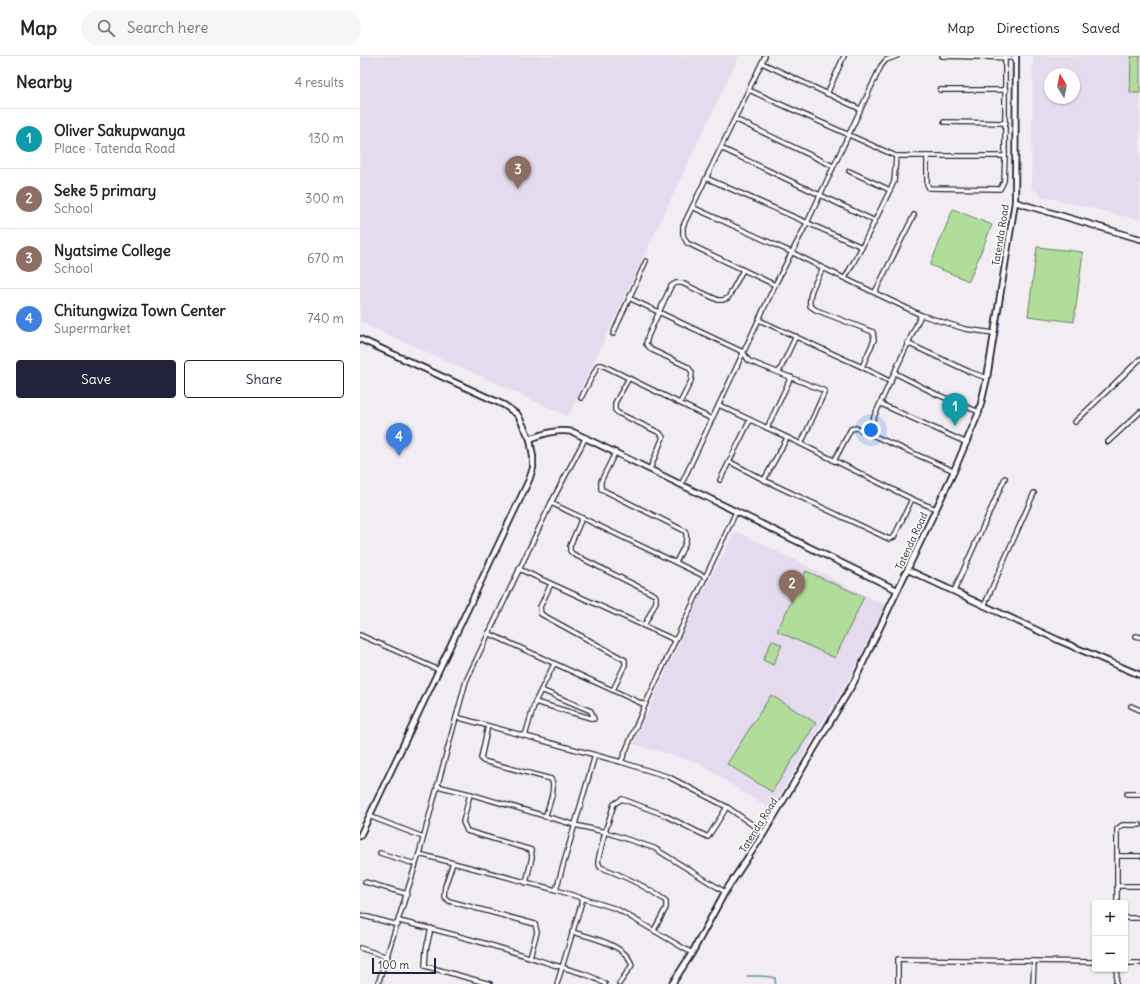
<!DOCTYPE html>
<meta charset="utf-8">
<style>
body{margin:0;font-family:Delius,sans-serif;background:#f6f6f6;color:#222}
.controls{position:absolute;right:12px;bottom:12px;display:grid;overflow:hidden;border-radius:4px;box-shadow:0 1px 3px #0004}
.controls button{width:36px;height:36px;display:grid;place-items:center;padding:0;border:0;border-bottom:1px solid #e0e0e0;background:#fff;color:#222;font:20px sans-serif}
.compass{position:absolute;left:684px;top:12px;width:36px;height:36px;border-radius:50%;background:#fff;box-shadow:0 1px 3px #0004;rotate:350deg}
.scale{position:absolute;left:12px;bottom:10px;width:64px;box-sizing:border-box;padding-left:4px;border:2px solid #22223b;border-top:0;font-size:11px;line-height:14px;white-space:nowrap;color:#22223b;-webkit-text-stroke:3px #fdfcf7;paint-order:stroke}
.you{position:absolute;left:511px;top:374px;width:14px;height:14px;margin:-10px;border:3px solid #fff;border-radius:50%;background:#1a73e8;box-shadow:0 0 0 6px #1a73e833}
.badge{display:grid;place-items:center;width:26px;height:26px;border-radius:50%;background:#22223b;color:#fff;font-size:13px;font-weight:700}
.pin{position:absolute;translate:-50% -33px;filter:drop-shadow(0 1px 2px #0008)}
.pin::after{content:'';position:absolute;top:21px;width:14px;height:12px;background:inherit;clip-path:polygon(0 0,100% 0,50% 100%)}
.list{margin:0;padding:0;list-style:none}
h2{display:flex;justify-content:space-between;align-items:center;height:52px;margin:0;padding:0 16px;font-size:17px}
h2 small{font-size:13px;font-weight:400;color:#767676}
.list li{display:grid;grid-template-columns:26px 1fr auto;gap:12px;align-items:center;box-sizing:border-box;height:60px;padding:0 16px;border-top:1px solid #e0e0e0}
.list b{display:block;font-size:15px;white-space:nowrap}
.list p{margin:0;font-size:13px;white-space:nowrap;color:#767676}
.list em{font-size:13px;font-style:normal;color:#767676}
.actions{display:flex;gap:8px;padding:12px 16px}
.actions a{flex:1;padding:9px 0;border:1px solid #22223b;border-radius:4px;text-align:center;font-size:14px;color:#22223b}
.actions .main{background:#22223b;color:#fff}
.icon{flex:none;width:22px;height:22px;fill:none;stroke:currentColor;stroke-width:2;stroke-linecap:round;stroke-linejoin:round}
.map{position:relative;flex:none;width:780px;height:928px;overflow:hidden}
header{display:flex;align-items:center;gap:24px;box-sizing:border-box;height:56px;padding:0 20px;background:#fff;border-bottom:1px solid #e0e0e0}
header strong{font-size:19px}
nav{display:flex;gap:22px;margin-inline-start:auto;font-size:14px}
.search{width:280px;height:36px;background:#f6f6f6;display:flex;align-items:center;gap:10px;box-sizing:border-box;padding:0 14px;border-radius:22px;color:#767676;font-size:15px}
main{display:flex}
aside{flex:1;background:#fff}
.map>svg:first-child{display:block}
.built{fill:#e5dbee;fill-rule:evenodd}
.green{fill:#b1dc99;stroke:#6a7f6a}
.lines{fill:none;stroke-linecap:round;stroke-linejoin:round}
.stream{stroke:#6290a5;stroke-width:1.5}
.minor-casing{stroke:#22223b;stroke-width:6}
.tertiary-casing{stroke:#22223b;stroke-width:8}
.minor{stroke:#fdfcf7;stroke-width:3.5}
.tertiary{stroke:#fdfcf7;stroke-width:4.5}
.labels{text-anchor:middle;stroke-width:3.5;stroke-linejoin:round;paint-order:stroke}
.street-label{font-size:10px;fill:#22223b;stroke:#fdfcf7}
</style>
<header>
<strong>Map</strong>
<div class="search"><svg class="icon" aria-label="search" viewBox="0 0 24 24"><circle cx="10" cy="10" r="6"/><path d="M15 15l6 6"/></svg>Search here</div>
<nav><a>Map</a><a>Directions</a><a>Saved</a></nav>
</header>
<main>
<aside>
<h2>Nearby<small>4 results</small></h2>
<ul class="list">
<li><span class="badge" style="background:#0f9aa8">1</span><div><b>Oliver Sakupwanya</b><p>Place · Tatenda Road</p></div><em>130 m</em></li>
<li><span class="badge" style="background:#8d6e63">2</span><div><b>Seke 5 primary</b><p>School</p></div><em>300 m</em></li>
<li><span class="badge" style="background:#8d6e63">3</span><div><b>Nyatsime College</b><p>School</p></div><em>670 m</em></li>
<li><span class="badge" style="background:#3f7fe0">4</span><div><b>Chitungwiza Town Center</b><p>Supermarket</p></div><em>740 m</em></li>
</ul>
<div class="actions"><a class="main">Save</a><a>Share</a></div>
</aside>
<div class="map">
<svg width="780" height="928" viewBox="0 0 780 928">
<rect width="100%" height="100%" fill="#f2edf3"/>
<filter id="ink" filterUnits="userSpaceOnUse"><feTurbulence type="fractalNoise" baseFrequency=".025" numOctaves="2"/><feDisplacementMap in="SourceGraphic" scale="8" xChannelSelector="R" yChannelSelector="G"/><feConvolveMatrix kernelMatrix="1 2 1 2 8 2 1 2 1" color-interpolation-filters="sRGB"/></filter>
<g filter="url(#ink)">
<g class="built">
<path d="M0 0H379L208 360 0 266Z"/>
<path d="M673 0H780V164L684 141 671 132ZM690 18H714V42H690Z"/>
<path d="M376 475 526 549 492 617 411 754 338 707 273 688 338 545Z"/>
</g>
<g class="green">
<path d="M771 0H780V37H770Z"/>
<path d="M593 153 632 169 609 225 570 209Z"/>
<path d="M677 191 723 196 714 266 668 260Z"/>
<path d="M446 515 504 541 475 602 417 575Z"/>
<path d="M412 584 422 589 413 609 403 604Z"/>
<path d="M411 639 456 667 412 736 367 708Z"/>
</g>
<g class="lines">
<path class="stream" d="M387 920C396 920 406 919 415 922V926L416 928"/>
<defs>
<g id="minor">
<path d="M405 0 323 170V179L327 187 415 229"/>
<path d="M582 0 656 2"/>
<path d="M402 7 500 53"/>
<path d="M389 34 536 100H645"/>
<path d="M580 34H646"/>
<path d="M467 38 484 0"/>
<path d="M375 63 473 110"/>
<path d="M584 66 646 67"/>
<path d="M361 92 515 165"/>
<path d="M567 100V128L569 132 640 133 644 125 645 100V0"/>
<path d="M489 115 530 134"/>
<path d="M346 122 502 191"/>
<path d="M332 151 431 196 463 212 561 259 605 273 634 277"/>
<path d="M463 212C457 224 448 236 450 250L456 254 513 276 514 284 502 311"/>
<path d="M485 222 502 191 530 134 534 126 536 100"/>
<path d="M515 236 554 159"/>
<path d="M269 242 383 296 389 305 465 335 441 388"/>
<path d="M399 264 502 311 531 326"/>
<path d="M253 278 286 205"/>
<path d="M547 287 610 316 627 322"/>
<path d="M419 316 436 280"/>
<path d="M535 317 576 338 619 356"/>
<path d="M269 322 255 347V354L258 357 300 377 303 381 290 413"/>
<path d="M221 342 238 309H242L352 363"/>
<path d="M320 347 331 325 332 316 328 311 292 294 286 288 288 280 311 230 316 227H322L358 244H363L368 242 383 214"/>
<path d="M521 348 607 387"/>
<path d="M359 349 441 388 552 443 576 453"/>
<path d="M715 366 780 303"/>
<path d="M407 372 431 321"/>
<path d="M507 376 561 259"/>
<path d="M427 382 404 424 529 483 534 481 552 443"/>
<path d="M748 386 780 356"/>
<path d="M255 397 241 425V433L325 475C330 484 320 497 316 506"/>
<path d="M474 405 491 373 496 372 594 415"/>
<path d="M370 406 404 424"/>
<path d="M360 424 390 364"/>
<path d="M321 429 415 229 447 167 521 10 526 4 537 0"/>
<path d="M191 447 346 521"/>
<path d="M222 462 210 490V495L213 498 295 539 296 541V546L284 570"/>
<path d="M159 513 315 584"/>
<path d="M191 528 180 551 181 558 265 604V609L253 634"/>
<path d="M594 535 645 422"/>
<path d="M624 550 674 437"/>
<path d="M128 577 285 649"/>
<path d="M0 579 79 614"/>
<path d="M776 580 780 581"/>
<path d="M175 646 234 663 231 655 181 634"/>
<path d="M771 650 780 654"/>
<path d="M96 661 261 706 309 721 367 751 404 777"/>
<path d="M128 670 121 702 123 705 191 723C197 731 188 752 185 761"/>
<path d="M165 680 175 646 194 608"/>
<path d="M261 706 285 649 376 456"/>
<path d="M77 730 110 738 215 769 245 776 294 792 365 836"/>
<path d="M110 738 103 766 107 775 171 794 172 801 166 827"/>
<path d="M767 738H780"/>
<path d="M9 760 63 781"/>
<path d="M20 797 55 808"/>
<path d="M59 798 196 834 257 853 332 897"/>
<path d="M757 800H780"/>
<path d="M93 807 85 830 84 841 89 845 175 868 177 876 170 901"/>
<path d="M5 826 47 838"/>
<path d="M757 830H780"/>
<path d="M196 834 235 699"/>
<path d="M757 847V773L762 769H780"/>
<path d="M0 859 38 869"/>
<path d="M765 862H780"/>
<path d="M39 865C91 877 143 892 194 909 211 914 230 918 245 928"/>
<path d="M71 872 66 894 65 910 130 928"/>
<path d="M294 874 306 852V845C286 830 264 820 240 811L238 805 245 776 254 748 262 743 302 758 348 781 367 751"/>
<path d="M212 876C231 881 266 889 272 909L259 928"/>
<path d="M0 892 28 901"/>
<path d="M765 907H780"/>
<path d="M18 928 59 798 106 625 191 447 226 381"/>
<path d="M197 928 223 842"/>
<path d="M538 928V903L735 906"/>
<path d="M673 928 674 905"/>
<path d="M756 928 757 913"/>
</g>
<g id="tertiary">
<path d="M655 146 780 183"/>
<path d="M0 283 144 349 158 359 170 383 173 401V412L169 424 0 780"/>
<path d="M170 383C185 377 198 373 213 376L537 534"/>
<path d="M548 514 698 584 780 619"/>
<path d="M312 928 332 897 365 836 404 777 494 626 594 415 619 356 627 322 655 146 656 0"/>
</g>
</defs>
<use href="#minor" class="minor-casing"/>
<use href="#tertiary" class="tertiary-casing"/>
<use href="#minor" class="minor"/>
<use href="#tertiary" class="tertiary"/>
</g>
</g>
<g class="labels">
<g class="street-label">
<text transform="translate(640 179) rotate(-81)" y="4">Tatenda Road</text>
<text transform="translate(551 485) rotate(-65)" y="4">Tatenda Road</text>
<text transform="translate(398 769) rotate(-58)" y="4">Tatenda Road</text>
</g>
</g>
</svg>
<div class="controls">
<button>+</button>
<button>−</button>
</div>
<svg class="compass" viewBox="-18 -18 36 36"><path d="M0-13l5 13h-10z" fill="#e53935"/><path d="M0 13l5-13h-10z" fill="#767676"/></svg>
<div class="scale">100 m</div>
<div class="you"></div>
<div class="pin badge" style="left:595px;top:370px;background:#0f9aa8">1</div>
<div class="pin badge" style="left:432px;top:547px;background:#8d6e63">2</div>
<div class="pin badge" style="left:158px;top:133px;background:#8d6e63">3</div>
<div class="pin badge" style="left:39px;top:400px;background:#3f7fe0">4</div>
</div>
</main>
